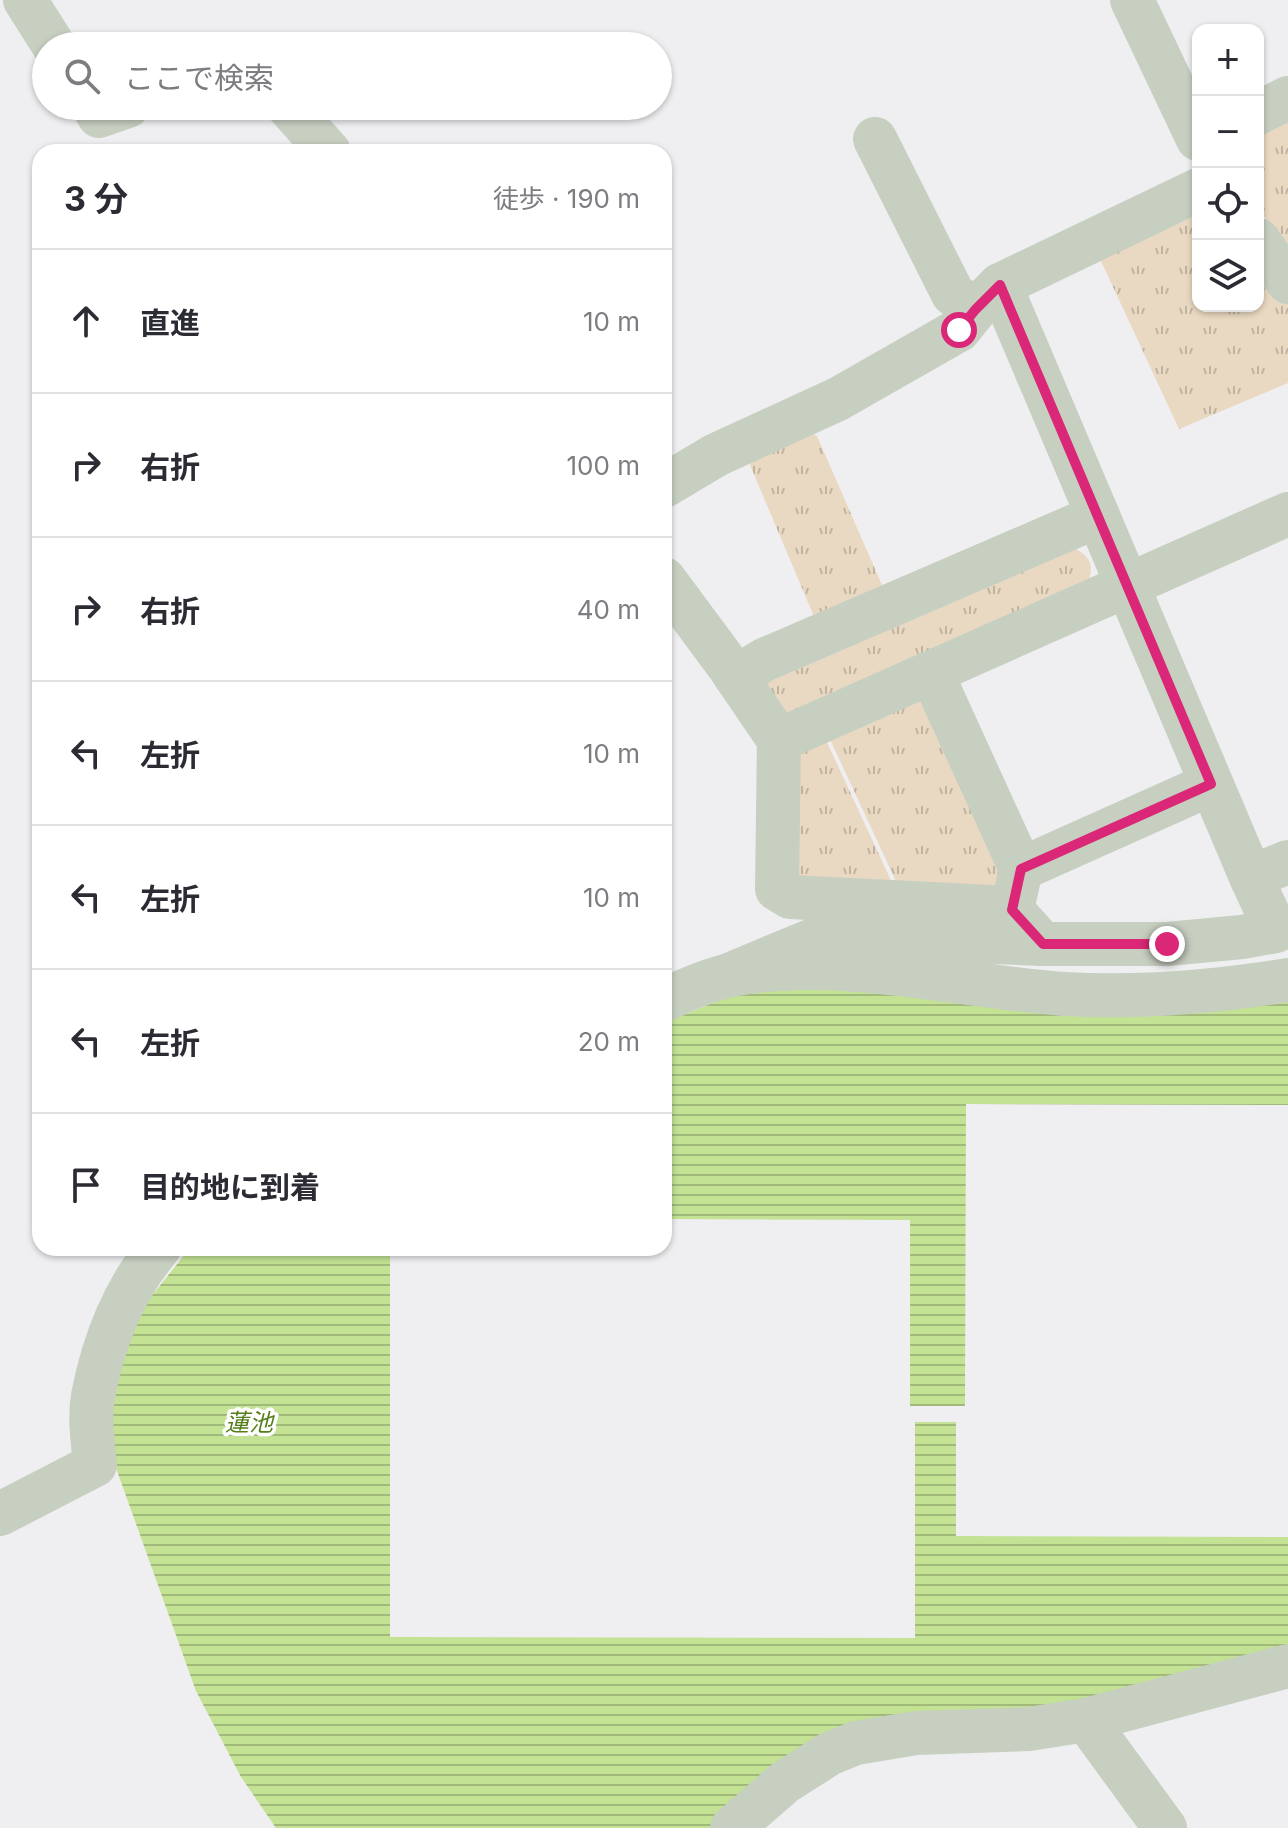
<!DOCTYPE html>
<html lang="ja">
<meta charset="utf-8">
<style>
body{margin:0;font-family:Inter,"Noto Sans JP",sans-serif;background:#f2f2f3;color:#2b2b33}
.controls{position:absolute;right:24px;top:24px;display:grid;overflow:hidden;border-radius:16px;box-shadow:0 2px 6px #0004}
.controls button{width:72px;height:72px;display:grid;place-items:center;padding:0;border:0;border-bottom:2px solid #e1e1e2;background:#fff;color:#2b2b33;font:40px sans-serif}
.stop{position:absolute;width:24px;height:24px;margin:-18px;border:6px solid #db2777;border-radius:50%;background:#fff}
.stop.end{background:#db2777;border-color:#fff;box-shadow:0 2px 8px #0008}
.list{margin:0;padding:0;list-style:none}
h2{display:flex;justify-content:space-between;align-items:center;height:104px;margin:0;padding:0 32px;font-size:34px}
h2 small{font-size:26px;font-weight:400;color:#7c7c81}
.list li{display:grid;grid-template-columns:52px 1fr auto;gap:24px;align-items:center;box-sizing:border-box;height:144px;padding:0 32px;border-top:2px solid #e1e1e2}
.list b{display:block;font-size:30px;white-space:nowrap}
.list em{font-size:26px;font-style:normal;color:#7c7c81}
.icon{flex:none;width:44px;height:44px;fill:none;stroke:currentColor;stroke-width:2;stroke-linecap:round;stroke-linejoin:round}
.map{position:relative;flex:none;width:1288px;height:1828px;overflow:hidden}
.search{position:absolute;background:#fff;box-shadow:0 2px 6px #0004;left:32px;top:32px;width:640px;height:88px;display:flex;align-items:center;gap:20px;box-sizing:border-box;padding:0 28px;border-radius:44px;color:#7c7c81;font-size:30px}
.panel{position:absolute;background:#fff;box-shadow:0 2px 6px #0004;left:32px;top:144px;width:640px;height:1112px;border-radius:24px}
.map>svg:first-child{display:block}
.park{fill:url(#park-tufts)}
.water{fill:url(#water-rules)}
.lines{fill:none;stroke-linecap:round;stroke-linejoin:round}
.minor{stroke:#c7cfc1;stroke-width:44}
.route{stroke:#db2777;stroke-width:10}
.labels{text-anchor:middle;stroke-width:7;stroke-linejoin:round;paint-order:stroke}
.water-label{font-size:24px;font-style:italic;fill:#567e1b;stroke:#fff}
</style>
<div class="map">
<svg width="1288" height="1828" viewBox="0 0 1288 1828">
<defs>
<pattern id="park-tufts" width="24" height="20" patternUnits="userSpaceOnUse" patternTransform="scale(2)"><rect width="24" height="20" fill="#ead9c2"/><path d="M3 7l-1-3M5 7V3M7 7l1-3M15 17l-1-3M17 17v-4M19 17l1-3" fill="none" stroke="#c0b3a0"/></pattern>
<pattern id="water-rules" width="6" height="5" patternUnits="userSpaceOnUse" patternTransform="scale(2)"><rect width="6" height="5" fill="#c3e294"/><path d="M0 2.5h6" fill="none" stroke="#a1ba7b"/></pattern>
</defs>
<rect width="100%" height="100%" fill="#efeff1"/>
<g class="park">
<path d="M1288 120V249L1258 208V135Z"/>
<path d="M1193 217H1198V306H1258V266L1288 304V383L1179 429 1100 259Z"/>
<path d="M801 429 817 436 882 585 877 602 818 626 750 465V451Z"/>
<path d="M1076 549C1089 556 1094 565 1089 579L792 715 775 713 762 685Z"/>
<path d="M926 698 1002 858 996 888 900 890 828 735Z"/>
<path d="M825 738 895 889 793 881 789 756Z"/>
</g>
<g class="water">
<path d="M812 987 1288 995V1105L966 1104 965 1406H910V1220L664 1219V1023L727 997 764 990Z"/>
<path d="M190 1248H390V1637L915 1638V1422H956V1536L1288 1537V1654L1129 1696 934 1719 712 1828H276L241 1777 196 1691 102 1429 121 1359 146 1303Z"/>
</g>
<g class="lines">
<g class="minor">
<path d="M25 0 54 46"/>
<path d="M1132 0 1198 139"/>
<path d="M93 106 99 116 128 106"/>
<path d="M288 106 329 152"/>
<path d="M1258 113 1288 98"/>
<path d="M875 139 953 294 975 310"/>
<path d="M1258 240 1288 282"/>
<path d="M664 486 716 455 838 399 959 330 975 310 1000 285 1198 190"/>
<path d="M664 579 730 668 779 740 777 889 790 897 991 907 1012 910 1043 944"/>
<path d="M932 674 1021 869 1012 910"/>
<path d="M736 677 764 660 1098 516"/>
<path d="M779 740 1288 514"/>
<path d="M1021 869 1211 784"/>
<path d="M1251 877 1288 862"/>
<path d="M724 977 825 935 1043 944H1167L1242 937 1276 931 1251 877 1000 285"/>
<path d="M664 1000C683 991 706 981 726 976 837 953 953 986 1064 994 1138 998 1215 992 1288 980"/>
<path d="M0 1514 95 1465C93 1442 89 1419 93 1396 103 1343 124 1289 159 1248"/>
<path d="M1086 1720 1165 1828"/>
<path d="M732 1828 785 1782 829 1754 856 1743 916 1733 1029 1729 1086 1720 1288 1666"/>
</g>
</g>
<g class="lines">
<path class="route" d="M959 330 975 310 1000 285 1211 784 1021 869 1012 910 1043 944H1167"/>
</g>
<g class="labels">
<g class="water-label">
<text x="249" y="1431">蓮池</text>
</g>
</g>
</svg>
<div class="controls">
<button>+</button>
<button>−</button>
<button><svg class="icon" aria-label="locate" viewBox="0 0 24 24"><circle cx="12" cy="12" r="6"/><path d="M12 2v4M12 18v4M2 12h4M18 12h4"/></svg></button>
<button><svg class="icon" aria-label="layers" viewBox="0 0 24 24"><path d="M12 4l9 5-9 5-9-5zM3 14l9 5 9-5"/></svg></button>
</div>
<div class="stop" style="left:959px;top:330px"></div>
<div class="stop end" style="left:1167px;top:944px"></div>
<div class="search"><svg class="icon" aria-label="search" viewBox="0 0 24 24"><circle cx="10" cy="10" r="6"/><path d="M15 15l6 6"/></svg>ここで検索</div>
<section class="panel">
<h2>3 分<small>徒歩 · 190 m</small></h2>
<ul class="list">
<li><svg class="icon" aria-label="ahead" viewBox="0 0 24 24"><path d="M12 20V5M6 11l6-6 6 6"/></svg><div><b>直進</b></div><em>10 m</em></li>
<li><svg class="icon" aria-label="right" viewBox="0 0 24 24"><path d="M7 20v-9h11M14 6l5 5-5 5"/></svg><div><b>右折</b></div><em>100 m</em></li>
<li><svg class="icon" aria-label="right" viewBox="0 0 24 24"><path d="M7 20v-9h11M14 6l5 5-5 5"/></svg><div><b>右折</b></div><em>40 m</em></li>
<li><svg class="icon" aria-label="left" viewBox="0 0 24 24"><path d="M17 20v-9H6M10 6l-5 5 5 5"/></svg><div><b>左折</b></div><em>10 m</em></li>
<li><svg class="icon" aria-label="left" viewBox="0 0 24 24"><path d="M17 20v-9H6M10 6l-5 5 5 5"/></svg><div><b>左折</b></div><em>10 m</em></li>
<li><svg class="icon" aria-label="left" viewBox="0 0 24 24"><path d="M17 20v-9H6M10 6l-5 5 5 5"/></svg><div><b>左折</b></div><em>20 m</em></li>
<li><svg class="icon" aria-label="arrive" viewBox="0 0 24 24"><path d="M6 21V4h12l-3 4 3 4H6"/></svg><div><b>目的地に到着</b></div></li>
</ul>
</section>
</div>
